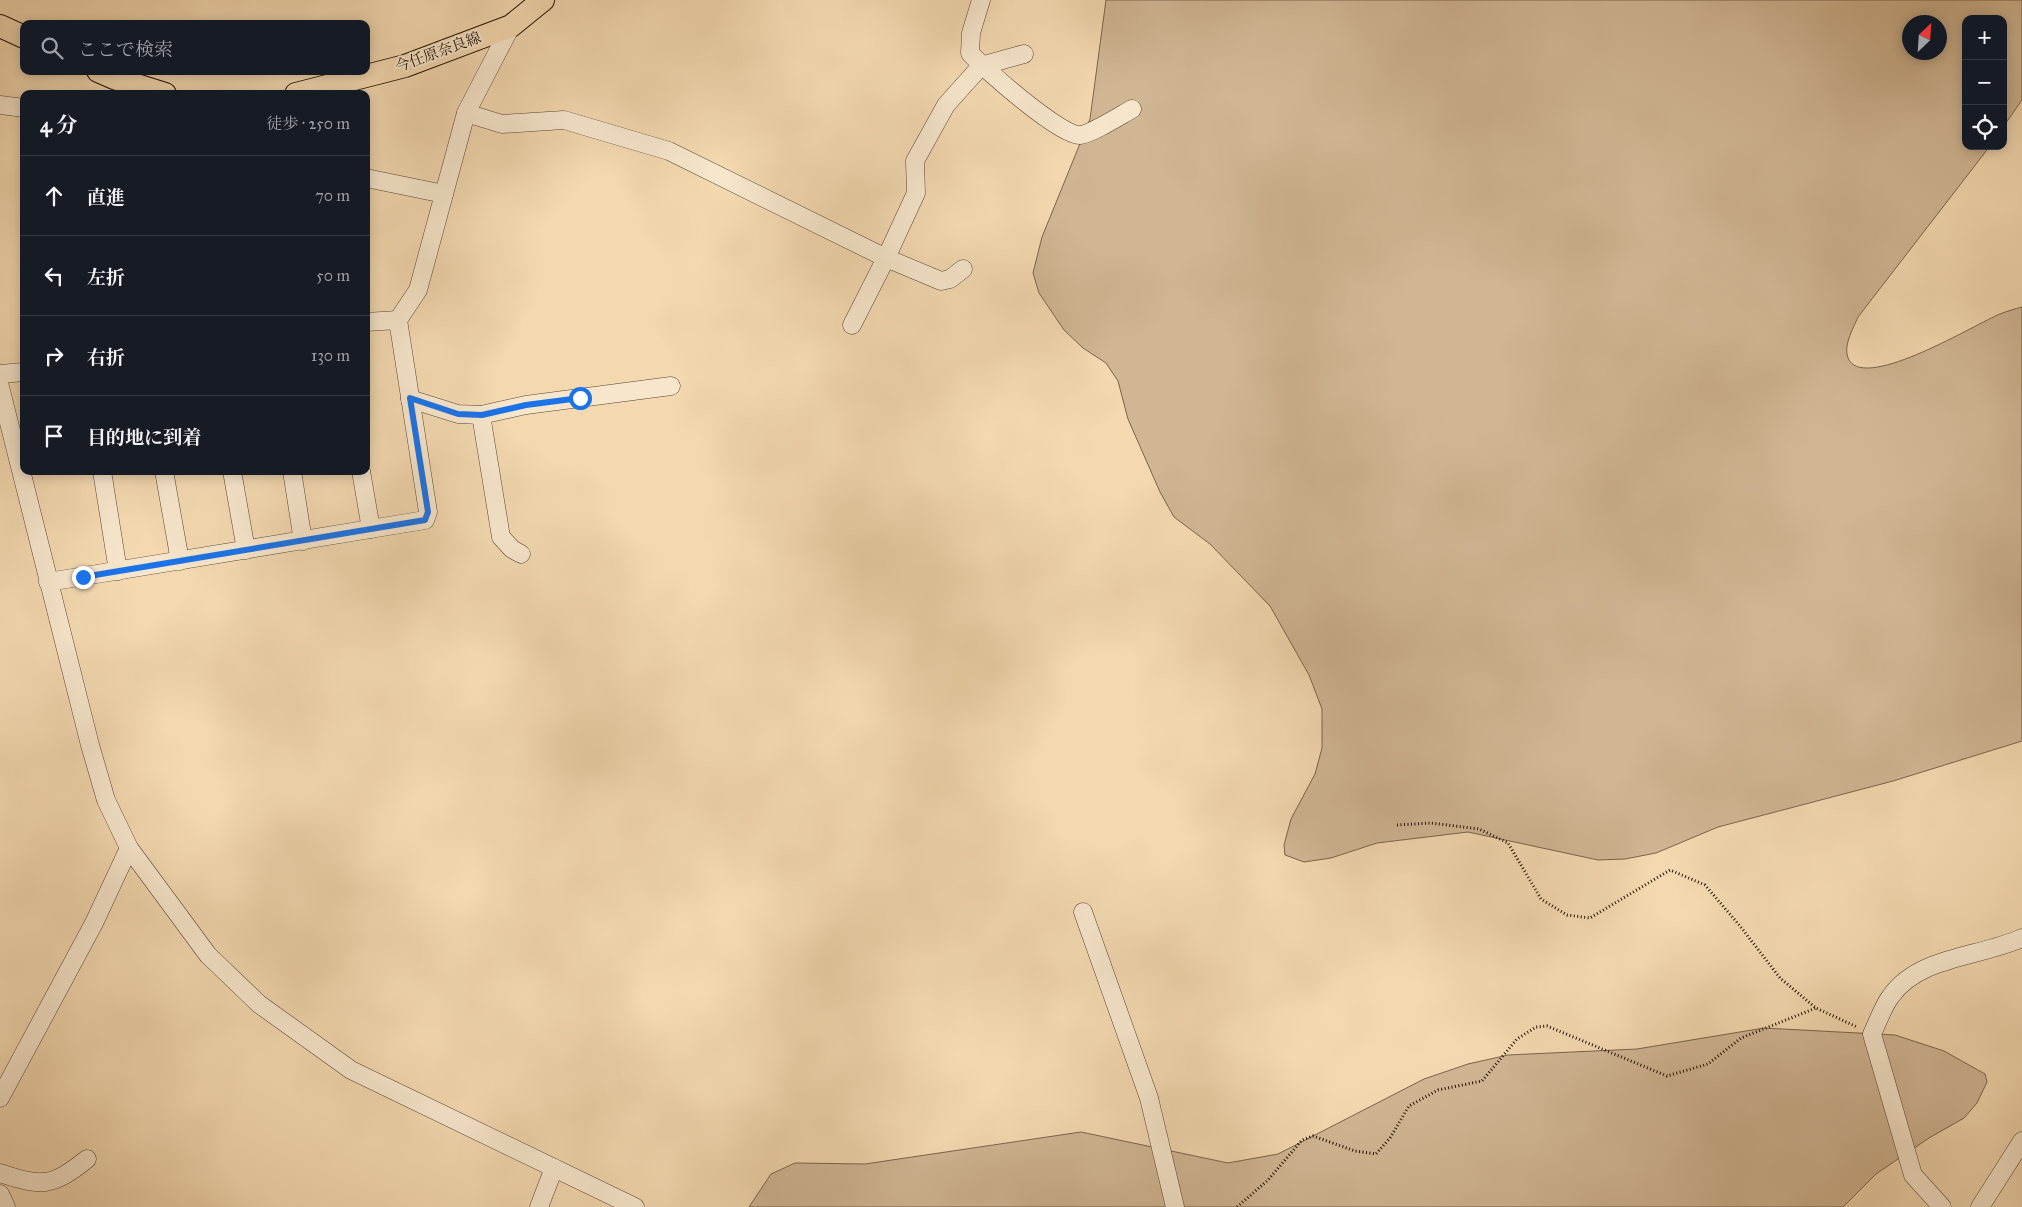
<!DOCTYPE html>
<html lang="ja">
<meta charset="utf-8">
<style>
body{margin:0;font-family:"IM FELL Great Primer","Noto Serif JP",serif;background:#20242c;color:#f1f3f6}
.controls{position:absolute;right:15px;top:15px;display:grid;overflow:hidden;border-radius:10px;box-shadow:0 2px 12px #0003}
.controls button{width:45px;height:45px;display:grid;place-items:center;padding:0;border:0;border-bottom:1px solid #363941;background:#171b24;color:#f1f3f6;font:25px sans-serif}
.compass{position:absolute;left:1902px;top:15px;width:45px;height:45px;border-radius:50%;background:#171b24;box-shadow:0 2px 12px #0003;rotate:25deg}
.stop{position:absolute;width:15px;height:15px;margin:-11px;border:4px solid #1a73e8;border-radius:50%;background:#fff}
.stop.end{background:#1a73e8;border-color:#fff;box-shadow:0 1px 5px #0008}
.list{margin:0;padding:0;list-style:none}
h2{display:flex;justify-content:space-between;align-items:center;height:65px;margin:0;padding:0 20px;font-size:21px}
h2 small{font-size:16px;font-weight:400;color:#9ea1a6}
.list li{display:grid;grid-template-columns:32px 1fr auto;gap:15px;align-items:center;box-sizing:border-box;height:80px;padding:0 20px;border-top:1px solid #363941}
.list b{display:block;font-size:19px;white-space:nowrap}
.list em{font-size:16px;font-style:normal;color:#9ea1a6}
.icon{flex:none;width:28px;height:28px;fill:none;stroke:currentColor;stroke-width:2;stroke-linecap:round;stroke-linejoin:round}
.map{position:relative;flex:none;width:2022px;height:1207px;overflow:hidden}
.search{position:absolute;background:#171b24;box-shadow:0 2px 12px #0003;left:20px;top:20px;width:350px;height:55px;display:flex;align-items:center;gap:12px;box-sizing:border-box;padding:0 18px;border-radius:10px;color:#9ea1a6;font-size:19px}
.panel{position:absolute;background:#171b24;box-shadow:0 2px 12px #0003;left:20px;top:90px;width:350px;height:385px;border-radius:10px}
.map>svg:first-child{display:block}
.green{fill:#d0b693;stroke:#7a644c;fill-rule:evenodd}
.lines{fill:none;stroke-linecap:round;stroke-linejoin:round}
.minor-casing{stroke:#57442f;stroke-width:19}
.major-casing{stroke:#231204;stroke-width:24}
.path{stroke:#231204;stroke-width:3;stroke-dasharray:1 2.5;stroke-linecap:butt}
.minor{stroke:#f7e6cc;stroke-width:18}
.major{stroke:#f3d8b0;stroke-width:22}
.route{stroke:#1a73e8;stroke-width:6}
.labels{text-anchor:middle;stroke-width:4;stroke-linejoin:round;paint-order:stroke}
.street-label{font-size:15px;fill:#231204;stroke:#f7e6cc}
</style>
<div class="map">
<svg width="2022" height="1207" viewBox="0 0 2022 1207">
<rect width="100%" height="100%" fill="#f3d8b0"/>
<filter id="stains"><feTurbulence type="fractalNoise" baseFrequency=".004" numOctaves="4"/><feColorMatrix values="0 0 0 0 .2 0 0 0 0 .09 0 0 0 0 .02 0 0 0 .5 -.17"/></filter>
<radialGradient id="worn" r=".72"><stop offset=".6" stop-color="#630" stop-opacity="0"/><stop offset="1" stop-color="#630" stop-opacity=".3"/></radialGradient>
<g class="green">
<path d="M1106 0H2022V100L2003 127V19H1966V146H1990L1858 317C1853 329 1842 347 1849 360 1867 391 1977 323 2000 314 2007 311 2015 309 2022 307V741L1893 781 1718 827 1656 853 1625 859 1598 860 1468 832 1377 843 1331 858 1304 862 1285 855 1284 845 1291 819 1315 774 1322 748V709L1309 675 1270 606 1210 544 1174 517 1160 492 1128 419 1118 381 1106 363 1083 348 1064 330 1039 293 1033 273 1042 237 1090 119ZM1910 22H1940V52H1910Z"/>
<path d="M1764 1028 1895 1035 1944 1051 1985 1074 1987 1082 1977 1103 1964 1118 1929 1138 1876 1174 1843 1207H749L771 1174 795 1163 865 1164 1081 1132 1228 1163 1278 1154 1424 1079 1468 1064 1508 1055 1637 1049Z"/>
</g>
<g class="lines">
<defs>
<g id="minor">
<path d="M981 0 971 33 970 53C983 68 1063 138 1080 135 1091 134 1121 115 1132 109"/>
<path d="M0 105 24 108"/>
<path d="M466 113 502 124 564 120 669 151 886 258 852 325"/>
<path d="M366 178 444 194"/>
<path d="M963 269 950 279 941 281 886 258 916 193 915 161 946 105 981 66 1024 54"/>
<path d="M366 322 398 320"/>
<path d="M0 374 24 372"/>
<path d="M0 387 90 745 106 800 129 848 208 955 259 1004 351 1070 635 1207"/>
<path d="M410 399 458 414 481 415 526 405 671 386"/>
<path d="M481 415 501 537 512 549 521 554"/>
<path d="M102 471 118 571"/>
<path d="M164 471 180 561"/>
<path d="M232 471 246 550"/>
<path d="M292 471 303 541"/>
<path d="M361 471 371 529"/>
<path d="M48 582 425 520 428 512 398 320 418 290 466 113 511 26"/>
<path d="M1083 912 1149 1098 1175 1207"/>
<path d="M0 1098 94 923 129 848"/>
<path d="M0 1173C42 1187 52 1187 87 1159"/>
<path d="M0 1194 6 1207"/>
<path d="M539 1207 554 1168"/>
<path d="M1942 1207 1913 1175 1872 1034C1878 1022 1883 1006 1891 996 1919 956 1981 957 2022 938"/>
<path d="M1980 1207 2022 1141"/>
</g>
<g id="major">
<path d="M0 26 24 37"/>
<path d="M98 71 114 78 165 94"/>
<path d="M296 94 405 66 511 26 543 0"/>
</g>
</defs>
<use href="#minor" class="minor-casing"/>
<use href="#major" class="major-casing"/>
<g class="path">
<path d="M1397 825 1431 823 1479 829 1508 843 1541 899 1567 915 1590 918 1670 870 1705 885 1740 926 1780 978 1816 1008 1857 1027"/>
<path d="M1237 1207 1268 1180 1302 1140 1313 1136 1355 1151 1376 1154 1390 1138 1409 1106 1438 1090 1482 1081 1517 1039 1536 1027 1547 1026 1667 1076 1708 1064 1741 1038 1816 1008"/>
</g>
<use href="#minor" class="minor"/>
<use href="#major" class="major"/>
</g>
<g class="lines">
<path class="route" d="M83 577 425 520 428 512 410 398 458 414 482 415 526 405 580 398"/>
</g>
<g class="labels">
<g class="street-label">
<text transform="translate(438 52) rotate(-20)" y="5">今任原奈良線</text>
</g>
</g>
<rect width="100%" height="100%" filter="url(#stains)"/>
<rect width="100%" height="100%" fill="url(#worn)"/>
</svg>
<div class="controls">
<button>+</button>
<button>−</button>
<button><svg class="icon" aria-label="locate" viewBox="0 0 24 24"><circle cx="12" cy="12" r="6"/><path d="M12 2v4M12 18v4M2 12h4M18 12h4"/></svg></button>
</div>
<svg class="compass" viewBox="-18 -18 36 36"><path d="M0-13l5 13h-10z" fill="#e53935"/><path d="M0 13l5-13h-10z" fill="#9ea1a6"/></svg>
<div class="stop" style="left:580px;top:398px"></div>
<div class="stop end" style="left:83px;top:577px"></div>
<div class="search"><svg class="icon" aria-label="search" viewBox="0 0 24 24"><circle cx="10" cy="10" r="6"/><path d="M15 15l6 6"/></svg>ここで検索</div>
<section class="panel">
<h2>4 分<small>徒歩 · 250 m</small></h2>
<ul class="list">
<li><svg class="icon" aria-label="ahead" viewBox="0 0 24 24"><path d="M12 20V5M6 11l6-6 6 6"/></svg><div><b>直進</b></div><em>70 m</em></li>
<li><svg class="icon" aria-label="left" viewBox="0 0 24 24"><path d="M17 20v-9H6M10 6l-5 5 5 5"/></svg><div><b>左折</b></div><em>50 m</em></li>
<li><svg class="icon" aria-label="right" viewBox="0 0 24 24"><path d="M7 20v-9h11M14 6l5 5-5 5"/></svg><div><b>右折</b></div><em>130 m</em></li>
<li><svg class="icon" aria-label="arrive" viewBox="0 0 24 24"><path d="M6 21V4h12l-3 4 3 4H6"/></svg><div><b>目的地に到着</b></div></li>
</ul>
</section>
</div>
